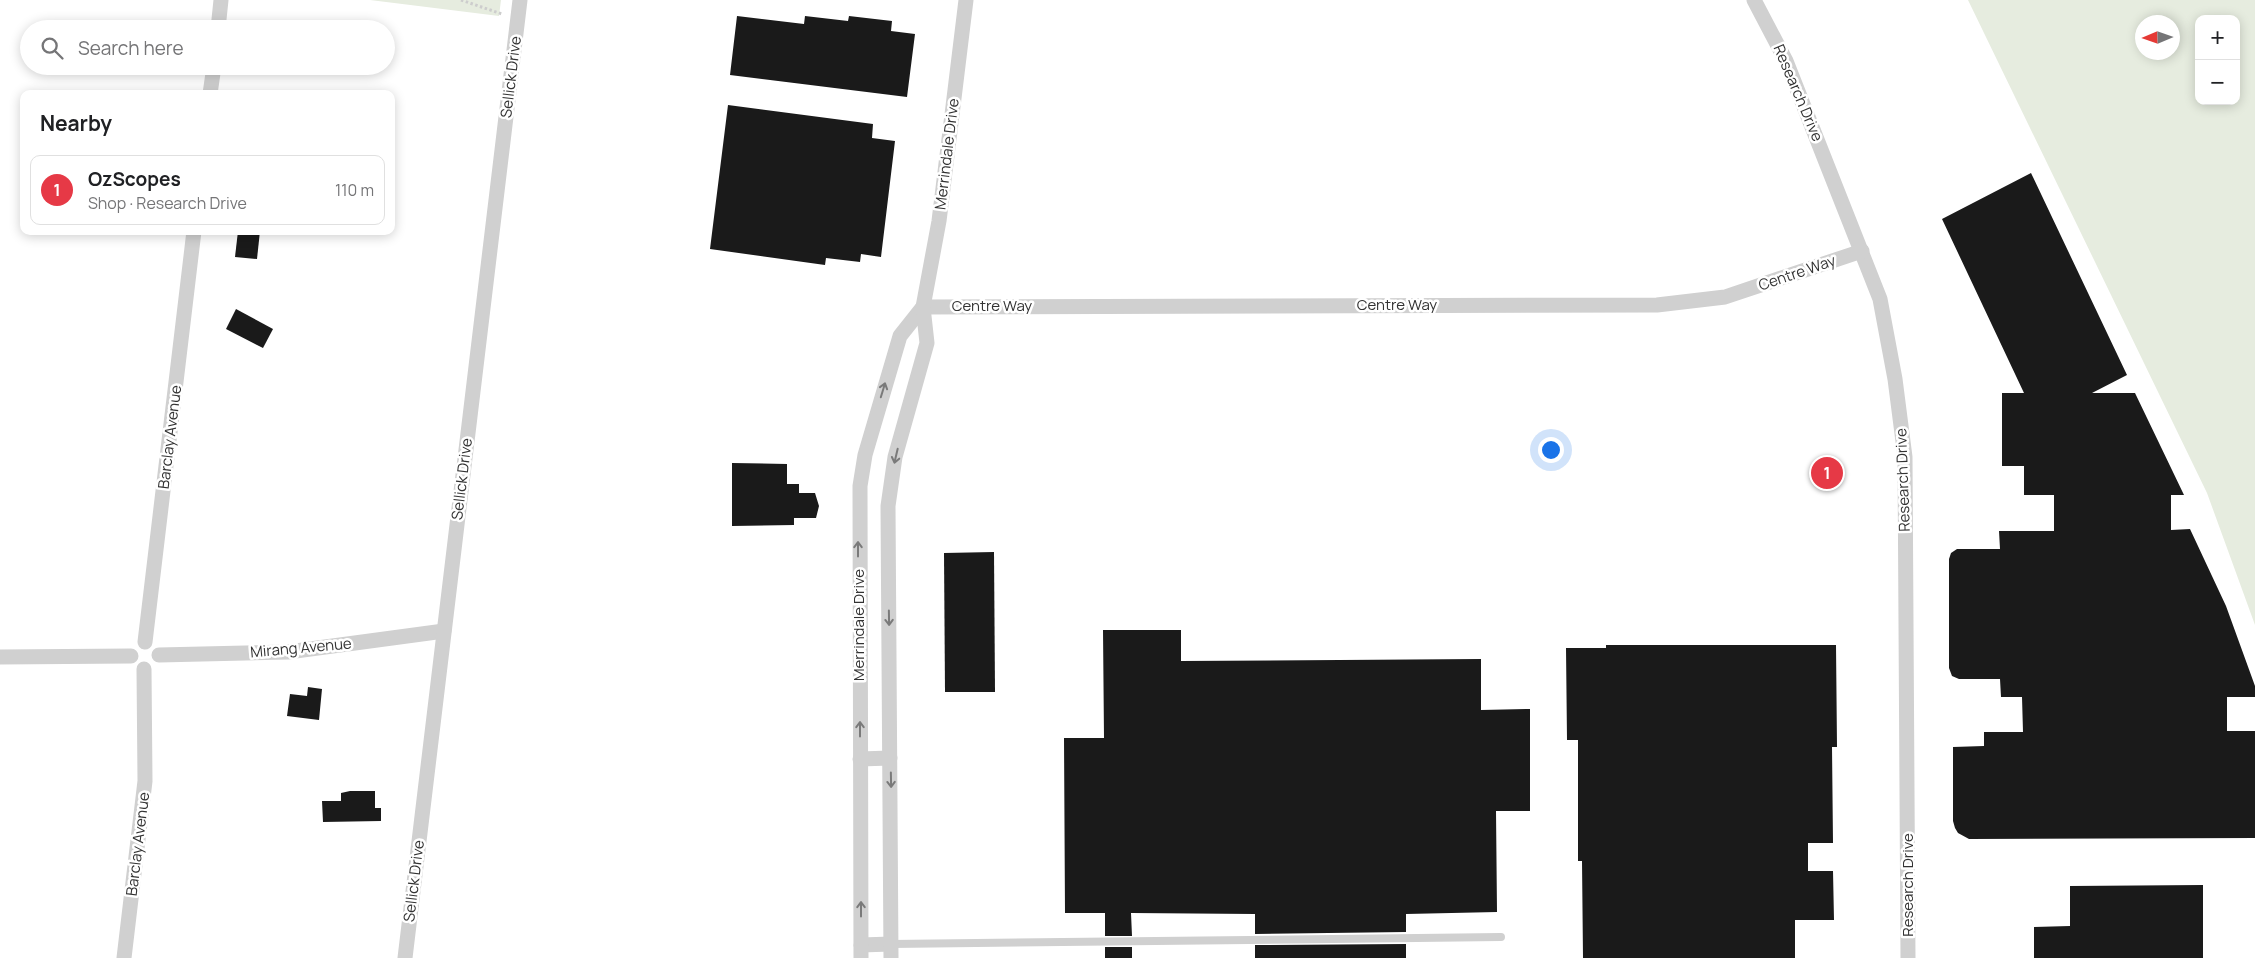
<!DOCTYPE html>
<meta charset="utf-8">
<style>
body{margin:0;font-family:Manrope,sans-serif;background:#f6f6f6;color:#202124}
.controls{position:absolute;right:15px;top:15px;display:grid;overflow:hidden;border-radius:10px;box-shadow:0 2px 12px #0003}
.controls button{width:45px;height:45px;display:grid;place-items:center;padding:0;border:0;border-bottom:1px solid #e0e0e0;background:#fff;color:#202124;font:25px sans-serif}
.compass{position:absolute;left:2135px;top:15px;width:45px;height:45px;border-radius:50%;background:#fff;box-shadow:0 2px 12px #0003;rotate:268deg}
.you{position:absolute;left:1550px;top:449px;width:18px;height:18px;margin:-12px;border:4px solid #fff;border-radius:50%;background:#1a73e8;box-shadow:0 0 0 8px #1a73e833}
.badge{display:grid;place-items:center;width:32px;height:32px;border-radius:50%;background:#e63946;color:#fff;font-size:16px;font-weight:700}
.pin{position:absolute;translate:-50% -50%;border:2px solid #fff;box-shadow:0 1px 5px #0006}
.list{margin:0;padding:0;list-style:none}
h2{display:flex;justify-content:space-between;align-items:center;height:65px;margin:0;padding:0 20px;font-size:21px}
h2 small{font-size:16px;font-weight:400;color:#757577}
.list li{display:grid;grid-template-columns:32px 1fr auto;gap:15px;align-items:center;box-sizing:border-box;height:70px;margin:0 10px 10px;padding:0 10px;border:1px solid #e0e0e0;border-radius:10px}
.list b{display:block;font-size:19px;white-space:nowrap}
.list p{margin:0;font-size:16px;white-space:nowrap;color:#757577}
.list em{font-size:16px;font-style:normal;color:#757577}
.icon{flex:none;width:28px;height:28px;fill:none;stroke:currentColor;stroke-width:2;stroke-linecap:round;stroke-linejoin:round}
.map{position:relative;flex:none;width:2255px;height:958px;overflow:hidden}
.search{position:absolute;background:#fff;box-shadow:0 2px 12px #0003;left:20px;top:20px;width:375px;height:55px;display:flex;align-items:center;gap:12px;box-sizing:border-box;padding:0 18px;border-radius:28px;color:#757577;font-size:19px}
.panel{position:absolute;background:#fff;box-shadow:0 2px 12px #0003;left:20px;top:90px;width:375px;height:145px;border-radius:10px}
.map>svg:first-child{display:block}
.green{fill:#e6ecdf;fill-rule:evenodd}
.building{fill:#1a1a1a}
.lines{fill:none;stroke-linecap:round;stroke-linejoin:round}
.path{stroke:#cdcdcd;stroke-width:3;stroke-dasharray:2.5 2.5;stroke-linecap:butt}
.service{stroke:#d0d0d0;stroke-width:8}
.minor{stroke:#d0d0d0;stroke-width:15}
.oneway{stroke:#7a7a7a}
.labels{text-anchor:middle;stroke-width:5;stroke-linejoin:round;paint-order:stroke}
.street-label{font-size:15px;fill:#333;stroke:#fff}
</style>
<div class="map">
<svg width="2255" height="958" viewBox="0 0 2255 958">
<rect width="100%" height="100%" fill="#fff"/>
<g class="green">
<path d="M370 0H501L499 16Z"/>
<path d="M1968 0H2255V625L2207 493ZM2199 19H2236V101H2199ZM2142 22H2172V52H2142Z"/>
</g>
<g class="building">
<path d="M737 16 804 24 805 16 848 21 849 16 892 21 891 31 915 34 907 97 730 75Z"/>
<path d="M728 105 873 124 872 138 895 141 881 257 861 254 860 262 826 258 825 265 710 249Z"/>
<path d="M2031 173 2127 375 2092 393H2135L2184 495H2171V530L2190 529 2226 606 2255 686V697H2227V731H2255V838L1969 839 1958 833 1955 828 1953 821V747L1984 746V732H2023L2022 697H2001L2000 679H1959L1952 676 1949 668V559L1951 553 1957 549H2000L1999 531H2054V495H2024V466H2002V393H2024L1942 219Z"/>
<path d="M238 231H260L257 259 235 257Z"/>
<path d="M236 309 273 329 263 348 226 329Z"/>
<path d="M732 463 787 464V484H799V493H815L819 506 816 518H794V525L732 526Z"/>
<path d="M994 552 995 692H945L944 553Z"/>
<path d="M1103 630H1181V661L1481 659V710L1530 709V811H1496L1497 912 1406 914V932L1255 934V914L1131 913 1132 936H1105V913H1065L1064 738H1104Z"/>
<path d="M1606 645H1836L1837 747H1832L1833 843H1808V871H1833L1834 920H1795V958H1583L1582 861H1578V740H1567L1566 648H1606Z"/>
<path d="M308 687 322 689 319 720 287 716 290 694 307 696Z"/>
<path d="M350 791H375V808H381V821L323 822 322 801H341V793Z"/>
<path d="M2203 885V958H2034V927L2070 926V886Z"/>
<path d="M1406 944V958H1255V945Z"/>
<rect x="1105" y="947" width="27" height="11"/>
</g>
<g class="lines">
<path class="path" d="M461 0 502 14"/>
<path class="service" d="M891 944 1501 937"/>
<g class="minor">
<path d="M1754 0 1786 61 1880 299 1895 379 1905 457 1908 958"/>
<path d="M218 29 221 0"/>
<path d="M210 94 214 66"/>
<path d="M923 307 1657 305 1725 297 1862 251"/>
<path d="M145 642 194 231"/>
<path d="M159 655 288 652 444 631"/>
<path d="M0 657 131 656"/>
<path d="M860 759 890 758"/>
<path d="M861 945 891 944"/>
<path d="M124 958 145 781 144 669"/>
<path d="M405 958 520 0"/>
<path d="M861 958 860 486 865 455 900 336 923 307"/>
<path d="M891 958 888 506 895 457 927 343 923 307 939 221 966 0"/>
</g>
</g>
<defs><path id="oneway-shaft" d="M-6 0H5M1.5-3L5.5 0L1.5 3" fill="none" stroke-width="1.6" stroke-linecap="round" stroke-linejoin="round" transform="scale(1.25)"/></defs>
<g class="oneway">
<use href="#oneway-shaft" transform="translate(883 390) rotate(-73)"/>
<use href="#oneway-shaft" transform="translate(896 456) rotate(103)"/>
<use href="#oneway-shaft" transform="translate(858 549) rotate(-90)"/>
<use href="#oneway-shaft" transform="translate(889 618) rotate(89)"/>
<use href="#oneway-shaft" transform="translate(860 729) rotate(-90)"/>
<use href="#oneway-shaft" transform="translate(891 780) rotate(89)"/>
<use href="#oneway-shaft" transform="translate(861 909) rotate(-90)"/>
</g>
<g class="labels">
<g class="street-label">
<text transform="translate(511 77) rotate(-83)" y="5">Sellick Drive</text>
<text transform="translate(1798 93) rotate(67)" y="5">Research Drive</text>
<text transform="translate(947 154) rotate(-83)" y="5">Merrindale Drive</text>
<text transform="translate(1797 273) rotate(-19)" y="5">Centre Way</text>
<text x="1397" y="310">Centre Way</text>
<text x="992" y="311">Centre Way</text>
<text transform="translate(170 437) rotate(-83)" y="5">Barclay Avenue</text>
<text transform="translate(462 479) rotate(-83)" y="5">Sellick Drive</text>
<text transform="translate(1903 480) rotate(-92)" y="5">Research Drive</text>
<text transform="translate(859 625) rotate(-90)" y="5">Merrindale Drive</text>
<text transform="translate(301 648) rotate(-5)" y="5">Mirang Avenue</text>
<text transform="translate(138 844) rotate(-83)" y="5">Barclay Avenue</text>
<text transform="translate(414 881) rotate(-83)" y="5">Sellick Drive</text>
<text transform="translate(1908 885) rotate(-90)" y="5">Research Drive</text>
</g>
</g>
</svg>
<div class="controls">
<button>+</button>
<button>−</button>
</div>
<svg class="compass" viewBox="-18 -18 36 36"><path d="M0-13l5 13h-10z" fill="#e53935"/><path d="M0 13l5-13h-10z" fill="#757577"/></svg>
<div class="you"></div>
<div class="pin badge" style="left:1827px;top:473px">1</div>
<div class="search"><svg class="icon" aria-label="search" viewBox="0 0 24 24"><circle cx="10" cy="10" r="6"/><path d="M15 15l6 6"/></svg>Search here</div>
<section class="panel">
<h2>Nearby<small></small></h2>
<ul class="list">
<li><span class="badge">1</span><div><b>OzScopes</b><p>Shop · Research Drive</p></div><em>110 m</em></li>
</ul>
</section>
</div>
